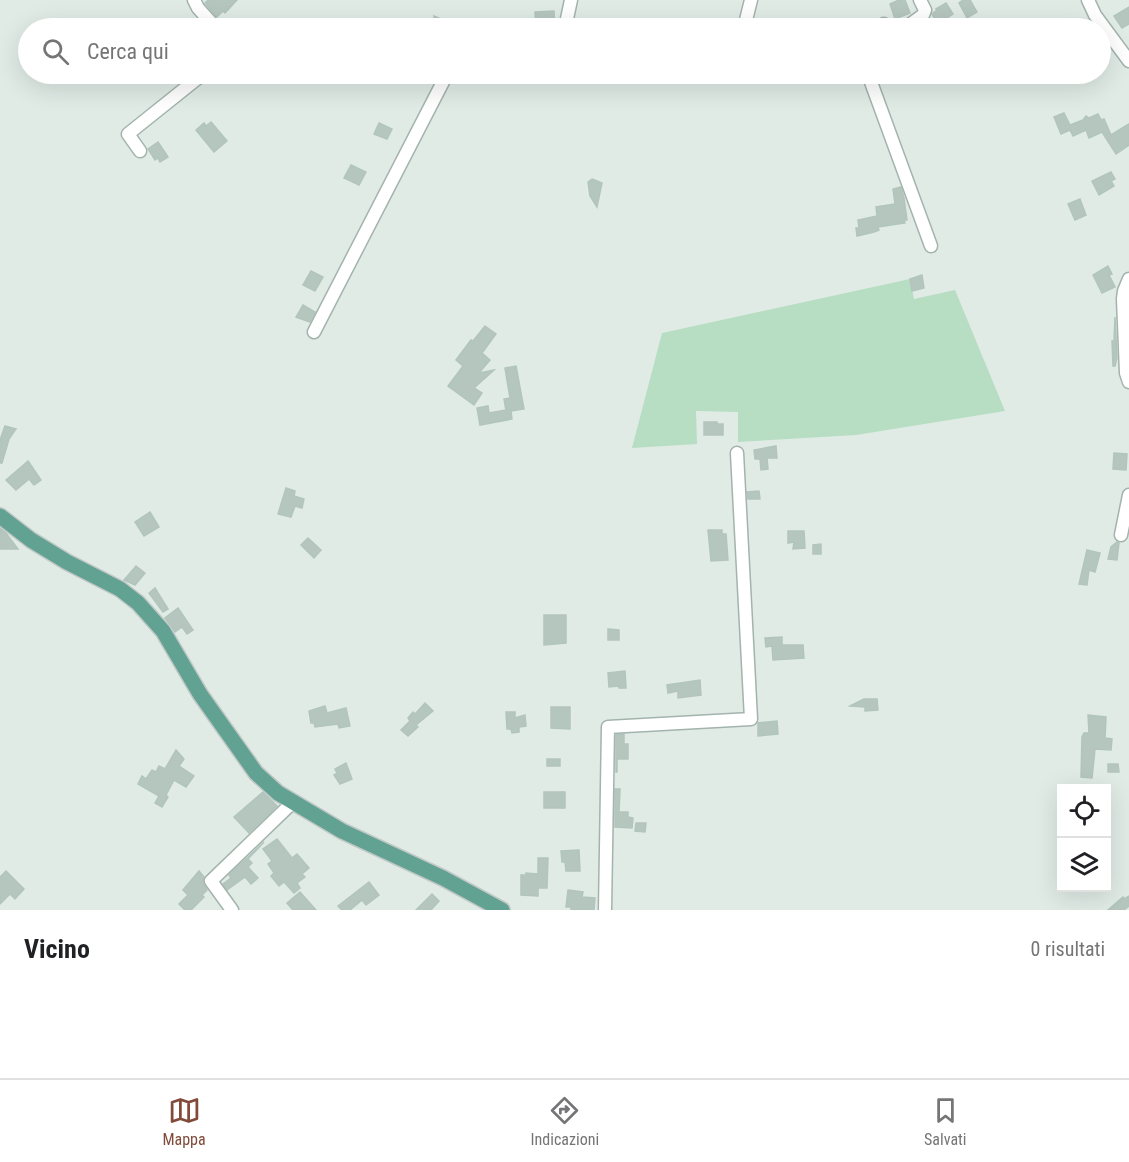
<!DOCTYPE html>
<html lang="it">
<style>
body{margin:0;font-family:"Roboto Condensed",sans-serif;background:#f2f2f2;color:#202124}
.controls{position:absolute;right:18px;bottom:18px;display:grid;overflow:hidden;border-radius:0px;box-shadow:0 6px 24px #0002}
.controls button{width:54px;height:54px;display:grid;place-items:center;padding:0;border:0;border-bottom:2px solid #e0e0e0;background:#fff;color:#202124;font:30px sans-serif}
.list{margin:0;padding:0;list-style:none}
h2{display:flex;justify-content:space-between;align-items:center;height:78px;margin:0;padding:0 24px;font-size:26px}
h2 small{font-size:20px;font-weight:400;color:#757577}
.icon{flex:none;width:33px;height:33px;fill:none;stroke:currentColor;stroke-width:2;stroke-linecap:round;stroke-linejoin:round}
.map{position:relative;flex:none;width:1129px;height:910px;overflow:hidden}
.search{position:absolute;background:#fff;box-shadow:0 6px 24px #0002;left:18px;right:18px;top:18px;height:66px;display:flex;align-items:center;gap:15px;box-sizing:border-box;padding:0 21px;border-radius:33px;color:#757577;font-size:22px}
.sheet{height:168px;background:#fff}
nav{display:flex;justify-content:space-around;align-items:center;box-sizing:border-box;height:84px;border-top:2px solid #e0e0e0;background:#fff;font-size:16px;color:#757577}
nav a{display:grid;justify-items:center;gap:3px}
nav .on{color:#814a39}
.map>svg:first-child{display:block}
.green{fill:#b7ddc2}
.building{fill:#b5c6bf;stroke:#b2c5bd;stroke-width:1.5}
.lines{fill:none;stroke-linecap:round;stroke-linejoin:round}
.minor-casing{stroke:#a3b3ad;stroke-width:15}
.major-casing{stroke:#c1c8c6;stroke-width:18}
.minor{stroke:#fff;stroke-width:12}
.major{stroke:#62a292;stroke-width:15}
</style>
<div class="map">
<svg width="1129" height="910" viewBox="0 0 1129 910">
<rect width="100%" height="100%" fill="#e0ebe6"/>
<path class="green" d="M910 279 914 299 955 290 1005 411 856 435 738 442V412L696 411 697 444 632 448 662 333Z"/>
<g class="building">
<path d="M208 0H237L225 13 223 11 217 17 205 3Z"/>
<path d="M899 0H905L910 13 895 19 890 4Z"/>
<path d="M963 0H970L977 12 967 18 959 3Z"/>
<path d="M946 3 953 14 947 18 948 20 938 25 932 14 937 10 936 9Z"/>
<path d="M1129 7V24L1122 28 1114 16Z"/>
<path d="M554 11 555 28H536L535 12Z"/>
<path d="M434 16 450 23 447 28H434L419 22 434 19Z"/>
<path d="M1064 113 1070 125 1083 120 1086 116 1089 118 1098 114 1101 120 1104 119 1111 135 1129 124V145L1116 154 1102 132 1089 138 1086 130 1073 136 1070 130 1061 134 1054 117Z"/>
<path d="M211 122 227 141 214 152 196 130 204 123 206 126Z"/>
<path d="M379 123 392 129 387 139 374 134Z"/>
<path d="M158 142 168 157 160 162 158 158 155 160 148 149Z"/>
<path d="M351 165 366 172 359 185 344 178Z"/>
<path d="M1111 172 1115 179 1111 181 1114 186 1099 195 1092 181Z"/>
<path d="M592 179 602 183 597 207 590 196 588 182Z"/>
<path d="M901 187 904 198 907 220H904L905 223 878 227 879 230 874 232 857 236 856 228H859L858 220 877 216 876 207 895 204 893 189Z"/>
<path d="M1080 199 1086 215 1075 220 1068 204Z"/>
<path d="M1108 266 1112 274 1109 275 1115 287 1102 293 1093 275Z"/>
<path d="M311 271 323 277 315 291 303 285Z"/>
<path d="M922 275 924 288 912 291 910 279Z"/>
<path d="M303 305 315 312 310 322 296 317Z"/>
<path d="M1115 317 1117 358 1115 366H1113L1112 341H1114Z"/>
<path d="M485 326 496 334 482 353 490 360 479 373 494 370 474 388 482 393 474 405 448 386 463 366 456 360 471 340 473 341Z"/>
<path d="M516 366 524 409 511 411 512 419 480 425 477 408 488 406 489 413 506 410 504 399 510 398 505 368Z"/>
<path d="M704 422H717V424H723V435H704Z"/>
<path d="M5 426 16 429 9 439 2 463H0V440Z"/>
<path d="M776 446 777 458H767L768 469 761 470 760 459H755L754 450Z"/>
<path d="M1114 453 1127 454 1126 470 1113 469Z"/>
<path d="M28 461 41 480 34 485 29 479 16 490 6 480Z"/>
<path d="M286 488 295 491 294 496 304 499 302 508 295 506 291 517 278 514Z"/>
<path d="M759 491 760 499H748L747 492Z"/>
<path d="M150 512 159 527 144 536 135 522Z"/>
<path d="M0 528 6 533 18 549H0Z"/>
<path d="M708 530H722V534H726L728 560 711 561Z"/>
<path d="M788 531H804L805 548 793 549 794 542 788 543Z"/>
<path d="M308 538 321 550 314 558 301 545Z"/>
<path d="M1117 542 1119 543 1117 560 1108 559 1111 547Z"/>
<path d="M821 544V554H813V545Z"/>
<path d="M1087 550 1100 553 1095 572 1089 570 1087 585 1079 584Z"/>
<path d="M136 566 145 573 135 585 124 580Z"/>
<path d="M155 588 168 609 163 612 149 593Z"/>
<path d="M178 608 193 630 187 634 182 627 175 632 165 618Z"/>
<path d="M544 615H566V643L544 645Z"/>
<path d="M608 629 619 630V640H608Z"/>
<path d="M782 637V645H803L804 658 773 660 772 646 766 647 765 638Z"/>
<path d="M625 671 626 688H619V686L609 687 608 673Z"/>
<path d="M700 680 701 695 678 698V691L668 693 667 685Z"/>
<path d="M864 699H877L878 710 865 711V707L850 706Z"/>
<path d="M425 703 433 711 416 725 418 727 408 736 401 730 410 721 408 718 413 712 415 714Z"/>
<path d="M325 706 327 713 346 708 350 726 339 728 338 724 315 727 314 723H311L309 711Z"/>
<path d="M551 707H570V729L551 728Z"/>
<path d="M506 712H515V718L525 715 526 726 519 727V732L512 733 511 729H507Z"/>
<path d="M1088 715 1106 717 1105 738 1112 739 1111 750 1095 749 1092 778 1081 777 1082 737 1084 733H1089Z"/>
<path d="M777 721 778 734 758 736V723Z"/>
<path d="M624 734V744H628V759H617V772H616V735Z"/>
<path d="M176 750 184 759 179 766 194 776 186 787 174 780 166 795 168 797 162 807 155 803 159 796 138 784 142 776 146 779 152 770 156 772 159 766 165 769Z"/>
<rect x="547" y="759" width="13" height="7"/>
<path d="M346 763 352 779 340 784 334 775 337 773 335 769Z"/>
<path d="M1108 764H1118L1119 772H1108Z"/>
<path d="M615 789H620L619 812H628V817L633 818 632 828 615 827Z"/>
<path d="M263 792 277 806 249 833 234 817Z"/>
<rect x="544" y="792" width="21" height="16"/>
<path d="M636 823H646L645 832 635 831Z"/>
<path d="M277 839 292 858 297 854 309 868 302 874 305 877 297 883 300 888 294 893 284 882 279 886 271 876 274 873 268 864 272 861 263 849Z"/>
<path d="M264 842 248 859 252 863 248 867 258 878 251 884 245 877 227 890 223 884 231 878 229 875Z"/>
<path d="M579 850 580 871H566L565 862H562L561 851Z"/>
<path d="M538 858H548L547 888H538V896L521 895V875H526V873L538 874Z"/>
<path d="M6 871 24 889 15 899 10 894 0 904V877Z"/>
<path d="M199 871 204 877 203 883 207 890 202 895 204 897 191 910H185L179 904 188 895 183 890Z"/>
<path d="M369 882 379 895 366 905 362 900 350 910H342L338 906Z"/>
<path d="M568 890 583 892 582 897 595 898 594 910H571V907H566Z"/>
<path d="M300 892 316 910H293L287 903Z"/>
<path d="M432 894 439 901 431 910H416Z"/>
<path d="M1129 896V906L1124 910H1108L1123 897 1124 899Z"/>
</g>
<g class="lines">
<defs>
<g id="minor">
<path d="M194 0 198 8 216 28"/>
<path d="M1088 0 1095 15 1129 61"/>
<path d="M565 28 571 0"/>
<path d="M744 28 751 0"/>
<path d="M878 28 884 24"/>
<path d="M905 28 923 15 925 10 920 0"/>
<path d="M868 74 931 246"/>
<path d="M140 151 128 134 203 74"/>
<path d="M1129 279 1124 291 1123 299 1126 373 1129 382"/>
<path d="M314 332 447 74"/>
<path d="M1121 535 1129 495"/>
<path d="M232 910 211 881 292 803"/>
<path d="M605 910 608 727 751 719 737 453"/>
</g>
<path id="major" d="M0 516 31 540 67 562 120 589 138 603 163 631 200 694 256 773 278 793 342 831 443 878 502 910"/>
</defs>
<use href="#minor" class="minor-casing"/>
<use href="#major" class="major-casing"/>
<use href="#minor" class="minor"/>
<use href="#major" class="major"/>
</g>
</svg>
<div class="controls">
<button><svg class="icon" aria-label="locate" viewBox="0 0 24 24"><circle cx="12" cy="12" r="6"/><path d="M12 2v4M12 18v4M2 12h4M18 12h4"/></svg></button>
<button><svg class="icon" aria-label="layers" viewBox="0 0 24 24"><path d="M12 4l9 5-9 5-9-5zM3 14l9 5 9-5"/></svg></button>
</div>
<div class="search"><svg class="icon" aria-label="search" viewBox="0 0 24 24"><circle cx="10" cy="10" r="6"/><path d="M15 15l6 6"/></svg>Cerca qui</div>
</div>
<section class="sheet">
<h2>Vicino<small>0 risultati</small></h2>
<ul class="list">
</ul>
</section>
<nav>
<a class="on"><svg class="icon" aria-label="map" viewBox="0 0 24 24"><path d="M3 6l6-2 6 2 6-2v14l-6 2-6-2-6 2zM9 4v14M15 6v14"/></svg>Mappa</a>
<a><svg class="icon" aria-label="directions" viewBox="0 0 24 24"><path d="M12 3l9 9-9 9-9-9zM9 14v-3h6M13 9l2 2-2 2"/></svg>Indicazioni</a>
<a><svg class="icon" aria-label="saved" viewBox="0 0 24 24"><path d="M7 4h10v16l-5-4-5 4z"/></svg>Salvati</a>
</nav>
